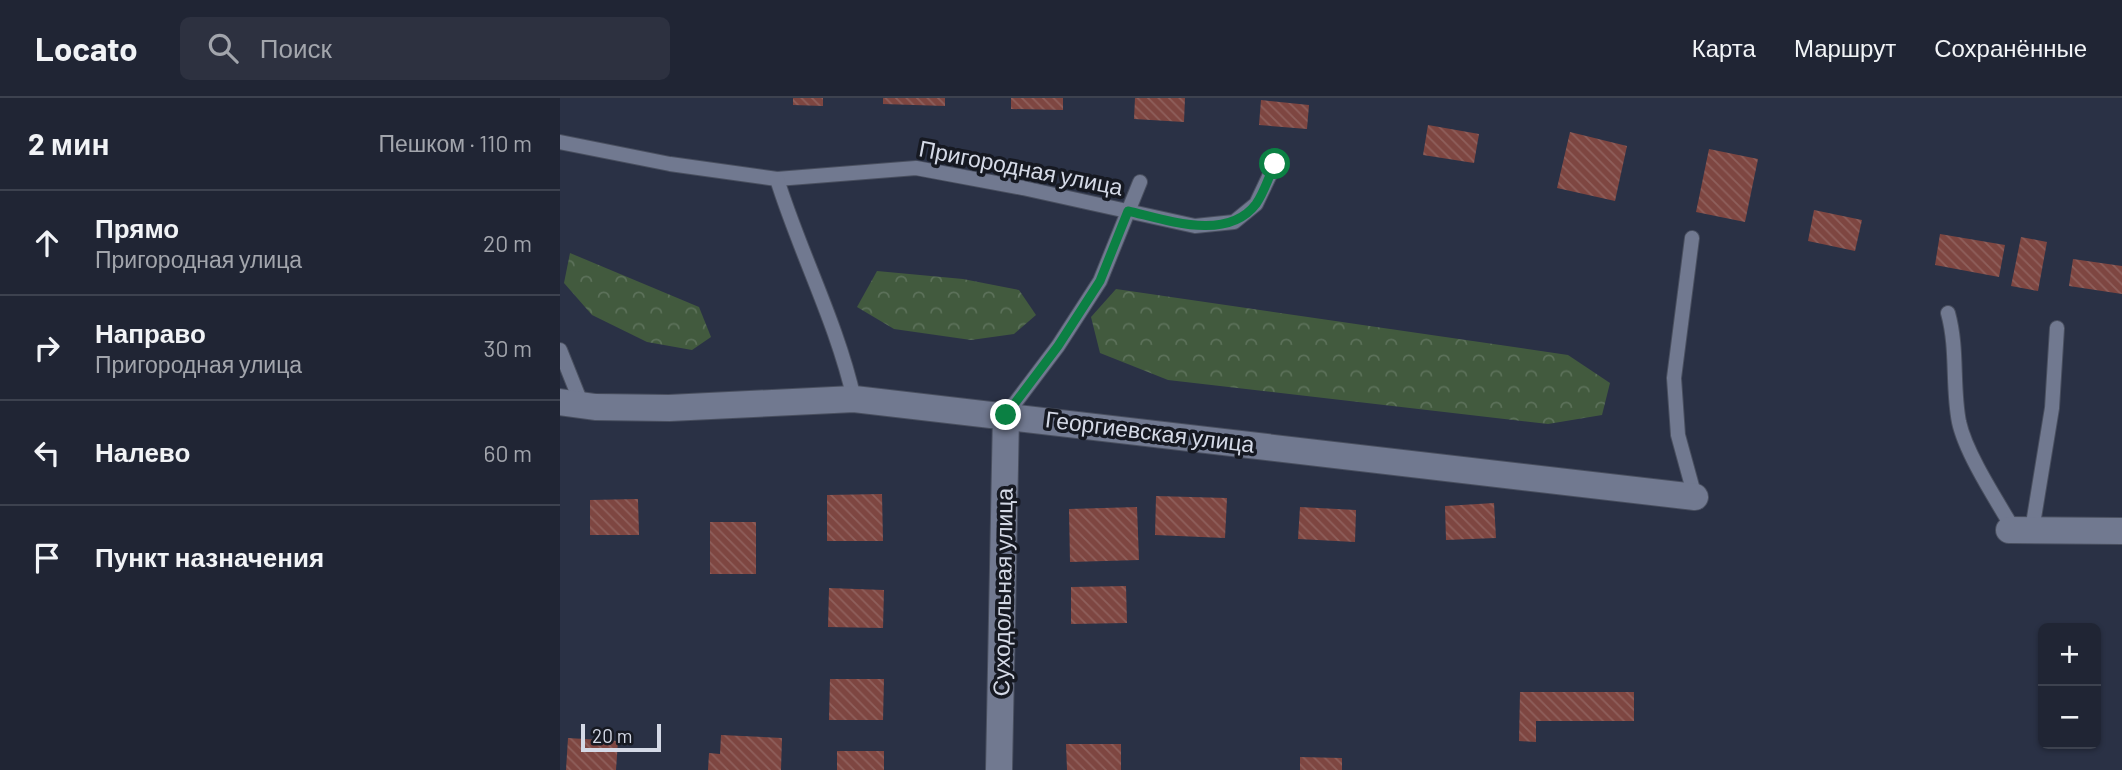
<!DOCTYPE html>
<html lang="ru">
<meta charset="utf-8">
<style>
body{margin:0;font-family:Barlow,sans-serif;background:#2d3140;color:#f1f3f6}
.controls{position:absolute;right:21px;bottom:21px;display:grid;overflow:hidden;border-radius:10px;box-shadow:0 2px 5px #0004}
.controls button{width:63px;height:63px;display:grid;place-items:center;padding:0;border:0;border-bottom:2px solid #3d424f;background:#202534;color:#f1f3f6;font:35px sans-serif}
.scale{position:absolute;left:21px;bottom:18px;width:80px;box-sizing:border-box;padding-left:7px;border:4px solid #d4d9e6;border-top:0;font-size:19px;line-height:24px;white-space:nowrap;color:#d4d9e6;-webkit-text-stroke:5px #161922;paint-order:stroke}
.stop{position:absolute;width:21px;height:21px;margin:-16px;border:5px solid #0b8043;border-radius:50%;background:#fff}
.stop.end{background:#0b8043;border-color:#fff;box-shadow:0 2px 7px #0008}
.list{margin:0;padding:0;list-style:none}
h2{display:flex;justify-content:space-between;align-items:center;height:91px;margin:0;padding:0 28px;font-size:30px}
h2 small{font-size:23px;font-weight:400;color:#a2a5ac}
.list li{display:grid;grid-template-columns:46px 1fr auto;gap:21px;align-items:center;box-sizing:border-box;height:105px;padding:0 28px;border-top:2px solid #3d424f}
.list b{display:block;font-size:26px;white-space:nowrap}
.list p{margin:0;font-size:23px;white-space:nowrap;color:#a2a5ac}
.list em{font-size:23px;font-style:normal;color:#a2a5ac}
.icon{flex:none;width:38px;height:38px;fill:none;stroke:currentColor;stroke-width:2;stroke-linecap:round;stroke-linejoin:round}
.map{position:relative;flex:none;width:1562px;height:672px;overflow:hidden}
header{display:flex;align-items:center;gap:42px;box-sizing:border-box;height:98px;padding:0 35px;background:#202534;border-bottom:2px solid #3d424f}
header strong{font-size:33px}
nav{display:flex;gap:38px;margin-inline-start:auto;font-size:24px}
.search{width:490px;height:63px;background:#2d3140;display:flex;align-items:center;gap:18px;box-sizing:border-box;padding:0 24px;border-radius:10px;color:#a2a5ac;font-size:26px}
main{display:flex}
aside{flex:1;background:#202534}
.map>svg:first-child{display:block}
.forest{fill:url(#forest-crowns)}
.building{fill:url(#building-back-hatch)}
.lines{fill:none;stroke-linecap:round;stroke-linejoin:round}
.service-casing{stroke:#494f5f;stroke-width:16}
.minor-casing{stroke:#494f5f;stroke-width:28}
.service{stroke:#717990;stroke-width:14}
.minor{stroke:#717990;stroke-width:26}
.route{stroke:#0b8043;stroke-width:9}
.labels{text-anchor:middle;stroke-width:7;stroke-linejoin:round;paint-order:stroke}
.street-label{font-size:23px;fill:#d4d9e6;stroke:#161922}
</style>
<header>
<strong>Locato</strong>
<div class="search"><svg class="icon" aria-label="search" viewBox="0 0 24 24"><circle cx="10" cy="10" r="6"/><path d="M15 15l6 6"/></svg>Поиск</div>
<nav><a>Карта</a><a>Маршрут</a><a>Сохранённые</a></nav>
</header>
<main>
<aside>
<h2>2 мин<small>Пешком · 110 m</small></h2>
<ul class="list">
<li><svg class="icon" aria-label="ahead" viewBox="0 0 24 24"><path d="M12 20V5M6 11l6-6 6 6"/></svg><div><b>Прямо</b><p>Пригородная улица</p></div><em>20 m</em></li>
<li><svg class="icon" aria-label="right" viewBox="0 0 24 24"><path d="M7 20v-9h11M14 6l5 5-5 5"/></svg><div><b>Направо</b><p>Пригородная улица</p></div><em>30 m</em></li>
<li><svg class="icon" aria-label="left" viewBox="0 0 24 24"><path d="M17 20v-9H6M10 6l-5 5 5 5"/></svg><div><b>Налево</b></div><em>60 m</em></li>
<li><svg class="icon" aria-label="arrive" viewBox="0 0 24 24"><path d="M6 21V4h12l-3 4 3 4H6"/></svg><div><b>Пункт назначения</b></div></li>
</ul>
</aside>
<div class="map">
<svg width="1562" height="672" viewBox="0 0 1562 672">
<defs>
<pattern id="forest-crowns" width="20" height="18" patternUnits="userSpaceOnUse" patternTransform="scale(1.75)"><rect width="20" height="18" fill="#425a3e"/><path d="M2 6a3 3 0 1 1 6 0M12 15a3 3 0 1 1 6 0" fill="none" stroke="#5c715a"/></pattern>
<pattern id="building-back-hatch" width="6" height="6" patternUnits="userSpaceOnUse" patternTransform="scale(1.75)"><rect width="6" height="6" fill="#7e4641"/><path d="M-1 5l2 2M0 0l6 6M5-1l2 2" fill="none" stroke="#8f605c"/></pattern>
</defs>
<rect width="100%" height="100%" fill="#2a3145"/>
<g class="forest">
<path d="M10 155 139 209 151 239 132 252 87 244 32 217 4 185Z"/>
<path d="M317 173 403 181 459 192 476 217 454 236 411 242 334 231 297 209Z"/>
<path d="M556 191 1008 257 1050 285 1042 317 988 326 608 282 540 255 531 219Z"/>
</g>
<g class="building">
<path d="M233 0H263V8L233 7Z"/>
<path d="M323 0H385V8L323 6Z"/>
<path d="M451 0H503V12L451 11Z"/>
<path d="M575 0H625L624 24 574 21Z"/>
<path d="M701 2 749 7 747 31 699 27Z"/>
<path d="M868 27 919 36 914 65 863 57Z"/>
<path d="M1010 34 1067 48 1055 103 997 90Z"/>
<path d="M1149 51 1198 61 1185 124 1136 114Z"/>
<path d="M1254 112 1302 122 1295 153 1248 143Z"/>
<path d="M1380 136 1445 147 1439 179 1375 167Z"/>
<path d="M1461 139 1487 144 1478 193 1451 188Z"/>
<path d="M1513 161 1562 168V196L1509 188Z"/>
<path d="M322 396 323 443H267V397Z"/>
<path d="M596 398 667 400 665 440 595 437Z"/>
<path d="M78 401 79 437H30V402Z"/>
<path d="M934 405 936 440 886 442 885 408Z"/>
<path d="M577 409 579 462 510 464 509 411Z"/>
<path d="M740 409 796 412 795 444 738 441Z"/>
<rect x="150" y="424" width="46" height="52"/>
<path d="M566 488 567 525 511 526V489Z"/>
<path d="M269 490 324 492 323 530 268 529Z"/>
<path d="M270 581H324L323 622H269Z"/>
<path d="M960 594H1074V623H976V644L959 643Z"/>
<path d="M161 637 222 640 221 672H148L149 655 160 656Z"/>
<path d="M8 640 58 643 56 672H6Z"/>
<path d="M506 646H561V672H507Z"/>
<rect x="277" y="653" width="47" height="19"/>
<path d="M740 659 782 660V672H740Z"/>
</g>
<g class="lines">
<defs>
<g id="service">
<path d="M0 44 110 66 217 81 356 70 463 90 635 128 674 124 696 106 715 66"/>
<path d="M217 81C240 155 277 225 294 301"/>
<path d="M1132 140 1114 280 1118 337 1135 399"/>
<path d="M1388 215C1398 251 1392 288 1399 324 1406 356 1437 403 1454 432"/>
<path d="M0 252 22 307"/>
<path d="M446 317 498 248 540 183 580 84"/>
<path d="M1472 432 1492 310 1497 230"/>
</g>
<g id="minor">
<path d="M0 304 35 309 109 310 294 301 1135 399"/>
<path d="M1449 432 1562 433"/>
<path d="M439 672 446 317"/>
</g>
</defs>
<use href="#service" class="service-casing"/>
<use href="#minor" class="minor-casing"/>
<use href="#service" class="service"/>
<use href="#minor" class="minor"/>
</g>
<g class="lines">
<path class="route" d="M446 317 498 248 540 183 568 113C607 122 667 144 696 106 704 95 709 78 715 66"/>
</g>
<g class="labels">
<g class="street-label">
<text transform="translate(461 70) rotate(11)" y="8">Пригородная улица</text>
<text transform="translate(590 334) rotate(7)" y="8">Георгиевская улица</text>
<text transform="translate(443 494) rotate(-89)" y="8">Суходольная улица</text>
</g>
</g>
</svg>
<div class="controls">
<button>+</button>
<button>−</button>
</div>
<div class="scale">20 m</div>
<div class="stop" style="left:715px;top:66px"></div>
<div class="stop end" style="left:446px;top:317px"></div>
</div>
</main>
